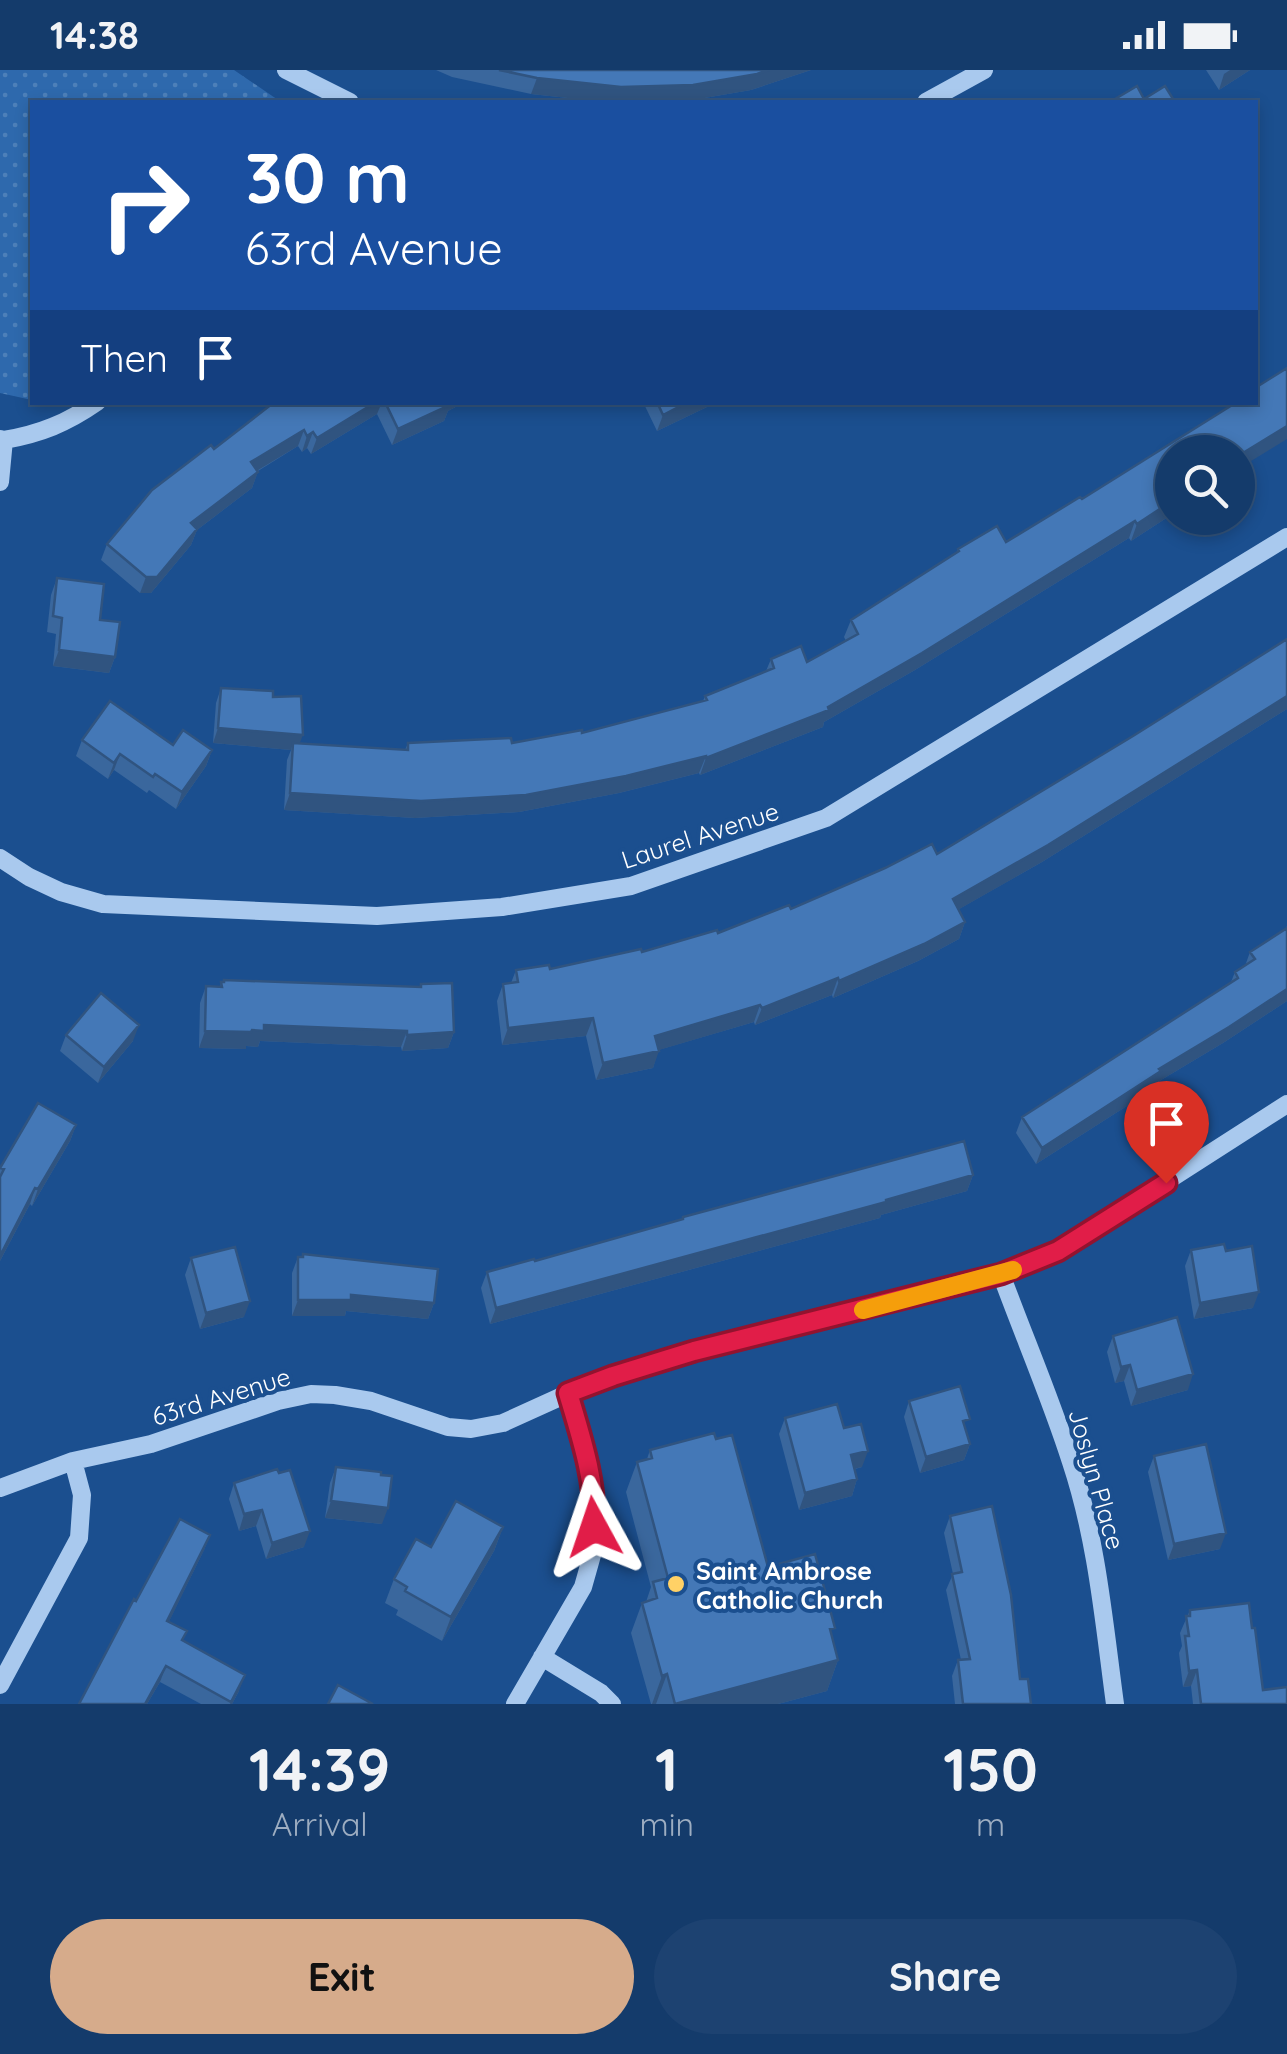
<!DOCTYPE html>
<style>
body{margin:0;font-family:Quicksand,sans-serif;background:#1d4271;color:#f1f3f6;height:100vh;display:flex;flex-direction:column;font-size:38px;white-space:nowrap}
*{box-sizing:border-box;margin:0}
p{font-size:32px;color:#9dadc1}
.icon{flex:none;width:55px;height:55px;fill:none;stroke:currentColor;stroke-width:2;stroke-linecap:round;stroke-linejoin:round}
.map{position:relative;height:1634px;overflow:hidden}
.details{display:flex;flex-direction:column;background:#143b6b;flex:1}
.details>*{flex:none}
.top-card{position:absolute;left:30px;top:30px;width:1228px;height:305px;border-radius:0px;box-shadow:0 5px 15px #0003,0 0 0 2px #33557e;background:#1a4fa0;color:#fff;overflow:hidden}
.tools{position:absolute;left:1155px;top:365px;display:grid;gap:20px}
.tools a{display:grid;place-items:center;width:100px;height:100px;border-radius:50%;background:#143b6b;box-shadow:0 5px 15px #0003,0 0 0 2px #33557e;font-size:50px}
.pin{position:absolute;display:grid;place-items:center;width:85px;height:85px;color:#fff;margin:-102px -42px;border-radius:50% 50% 50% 0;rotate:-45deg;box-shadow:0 0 10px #0007}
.pin .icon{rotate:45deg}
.me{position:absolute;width:110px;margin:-55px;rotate:355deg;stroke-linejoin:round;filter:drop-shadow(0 0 8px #0008)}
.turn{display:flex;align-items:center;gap:35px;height:210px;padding:0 50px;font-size:45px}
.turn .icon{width:130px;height:130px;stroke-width:2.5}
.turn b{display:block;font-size:70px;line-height:85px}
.then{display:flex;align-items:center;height:95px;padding:0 50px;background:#0003;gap:20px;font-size:38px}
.eta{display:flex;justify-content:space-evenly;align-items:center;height:170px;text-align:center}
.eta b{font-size:60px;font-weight:700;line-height:70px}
.primary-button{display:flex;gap:20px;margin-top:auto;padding:20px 50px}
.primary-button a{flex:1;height:115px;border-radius:60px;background:#d6ab8b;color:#111;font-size:40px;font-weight:700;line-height:115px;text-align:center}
.primary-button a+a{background:#1d4271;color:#f1f3f6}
.status{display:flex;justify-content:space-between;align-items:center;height:70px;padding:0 50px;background:#143b6b;direction:ltr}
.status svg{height:28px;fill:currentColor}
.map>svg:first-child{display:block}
.park{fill:url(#park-dots)}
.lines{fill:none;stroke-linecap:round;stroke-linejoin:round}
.minor{stroke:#a9c9ee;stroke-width:18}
.wall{fill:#3a679d}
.shaded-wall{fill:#305480}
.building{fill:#4478b7;stroke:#305480;stroke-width:2.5}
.route-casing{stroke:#92132f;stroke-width:25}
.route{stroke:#e11d48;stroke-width:18}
.slow{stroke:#f59e0b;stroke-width:18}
.poi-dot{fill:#ffd166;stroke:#1b4f8f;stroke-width:4}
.labels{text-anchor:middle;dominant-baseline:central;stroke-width:8;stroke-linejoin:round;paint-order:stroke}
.street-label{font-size:25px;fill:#fff;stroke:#1b4f8f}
.poi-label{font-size:25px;font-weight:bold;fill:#fff;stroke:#1b4f8f;text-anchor:start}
</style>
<div class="status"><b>14:38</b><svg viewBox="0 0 49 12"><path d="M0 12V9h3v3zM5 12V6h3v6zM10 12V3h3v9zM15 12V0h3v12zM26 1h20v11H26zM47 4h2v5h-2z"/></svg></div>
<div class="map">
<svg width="1287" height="1634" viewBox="0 0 1287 1634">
<defs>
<pattern id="park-dots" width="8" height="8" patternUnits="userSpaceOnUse" patternTransform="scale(2.5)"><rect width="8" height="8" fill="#2e69ad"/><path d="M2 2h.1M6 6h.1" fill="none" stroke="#4d80b9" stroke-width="1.8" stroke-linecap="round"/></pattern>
</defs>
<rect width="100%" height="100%" fill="#1b4f8f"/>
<path class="park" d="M0,0H234L281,32H32V330L0,323Z"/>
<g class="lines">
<path class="minor" d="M286,0L350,32
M926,32L984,0
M0,369L4,370C40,364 67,353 97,332
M0,412L4,370
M0,788L29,807L61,822L103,834L193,838L377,846L502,837L631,816L826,748L1287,467
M1001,1204C1024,1267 1051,1329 1071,1392C1097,1470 1104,1553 1115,1634
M0,1418L73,1391L151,1374L278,1331L311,1324L335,1325L371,1331L448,1357L471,1359L503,1353L569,1323L613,1306L694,1281L1001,1204L1058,1181L1287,1034
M542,1587L601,1623L612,1634
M0,1615L79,1468L82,1425L73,1391
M515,1634L583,1517L594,1478L595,1436L588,1393L569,1323"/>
</g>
<path class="wall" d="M436,0H811L751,20L687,31L649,32H605L531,24L452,7Z
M1206,0H1250L1219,20Z
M1287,298L1172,382V439L1168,447L1131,471L1129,468L915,600L824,652L823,657L700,705L699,703L619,723L519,742L415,748L284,740L287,690L291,680L213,673L216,633L221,618L273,627L300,674L405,680L408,673H512L582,663L703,631L705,626L766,601L771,589L807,592L846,571L844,567L851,550L957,482L958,479L1006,472L1082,429L1237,332Z
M270,332H465L448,341L444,351L392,375L377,344L311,384L307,378L302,382L298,376L258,401L252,418L197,460L191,475L151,523H140L101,490L107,474L268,338Z
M643,332H708L707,337L657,361Z
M57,508L100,550L115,587L109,603L53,596L56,564L47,562L51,525Z
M1287,569V639L1042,792L959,839L965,852L959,869L918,891L833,928L832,925L755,955L754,952L658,980L653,998L596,1010L586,966L502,975L497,931L503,914L511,913L516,900L550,899L642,882L718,863L791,839L937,784L1133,666Z
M82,670L173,675L212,680L206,696L176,739L149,720L147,723L114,700L108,709L76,686Z
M1287,856V931L1223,973L1156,1013L1155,1018L1036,1094L1016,1063L1022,1047L1231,912L1235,902L1245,896L1250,882L1286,858Z
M221,912L420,917L421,914L454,962L448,978L402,981L401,977L260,971L258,977L246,976V979L199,978L200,933L206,916L220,917Z
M66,965L133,971L98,1013L60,981Z
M38,1033L76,1055L70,1071L32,1136L30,1134L0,1191V1099Z
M973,1105L967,1121L881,1145L880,1148L490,1254L481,1218L487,1202L535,1191L682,1150L683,1147Z
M1191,1180L1253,1238L1194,1249L1185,1196Z
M303,1184L434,1233L428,1249L346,1241L345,1246H292V1203L298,1187H302Z
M191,1188L244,1247L200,1259L185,1205Z
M1113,1266L1188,1320L1131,1336L1124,1311L1115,1313L1107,1282Z
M909,1331L966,1360L970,1374L964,1390L920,1403L904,1347Z
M785,1348L844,1358L862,1397L855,1399L857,1409L852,1426L799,1440L779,1364Z
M716,1369L768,1497L832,1567L838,1590L827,1621L778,1634H651L631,1563L642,1533L646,1532L651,1517L626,1422L637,1392L647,1389L650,1380Z
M1154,1386L1220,1479L1168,1490L1148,1402Z
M336,1397L382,1454L325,1448L330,1413Z
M279,1403L304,1477L266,1489L256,1456L239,1461L229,1429L234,1413Z
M950,1446L1020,1609L1031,1634H955L952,1606L958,1590H961L946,1520L953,1504L944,1463Z
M503,1457L494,1481L442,1571L396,1545L398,1540L385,1533L394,1509L431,1477Z
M210,1465L204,1480L169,1551L183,1571L239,1621L232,1634H201L160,1612L147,1634H79L136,1531Z
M1190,1540L1252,1558L1263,1620L1287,1634H1193L1191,1616L1183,1617L1179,1583L1182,1576L1180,1563Z"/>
<path class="shaded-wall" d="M769,0H811L751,20L687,31L605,32L531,24L537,8Z
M1230,0H1250L1219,20L1224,4Z
M376,332H382L377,344L311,384L317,368Z
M445,332H465L448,341L444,351L392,375L398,359Z
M688,332H708L707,337L657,361L663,345Z
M1287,356V369L1238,399V386Z
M304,360L298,376L245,408L251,392Z
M313,362L307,378L302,382L307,366Z
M258,402L252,418L197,460L191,475L151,523H140L146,507L191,453Z
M1172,425V439L1168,447L1131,471L1137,454Z
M1135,451L1129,468L915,600L824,652L823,657L700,705L706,688L828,637Z
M59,580L115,587L109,603L53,596Z
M1287,626V639L1042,792L947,846L953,829Z
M218,658L303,665L297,680L293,673L291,680L213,673Z
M212,680L206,696L176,739L182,722Z
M120,684L114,700L108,709L114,693Z
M706,686L699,703L619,723L519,742L415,748L284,740L290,723Z
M965,852L959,869L918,891L833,928L839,911Z
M838,908L832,925L755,955L762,938Z
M1287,919V931L1223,973L1156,1013L1155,1018L1036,1094L1042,1078L1159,999Z
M760,935L754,952L649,983L655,966Z
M593,948L586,966L502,975L508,958Z
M139,955L133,971L98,1013L104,997Z
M264,955L407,961L401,977L260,971L258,977L246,976V979L199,978L205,961L252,960Z
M454,962L448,978L402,981L407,965Z
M659,981L653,998L596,1010L603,993Z
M76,1055L70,1071L32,1136L38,1119Z
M973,1105L967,1121L881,1145L880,1148L490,1254L496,1238Z
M35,1118L30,1134L0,1191V1186Z
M1259,1222L1253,1238L1194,1249L1200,1233Z
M351,1225L434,1233L428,1249L346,1241L345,1246H292L298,1230Z
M250,1231L244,1247L200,1259L206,1243Z
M1130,1295L1124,1311L1115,1313L1121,1297Z
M1193,1304L1188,1320L1131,1336L1137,1320Z
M970,1374L964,1390L920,1403L926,1387Z
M868,1381L862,1397L845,1401L851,1385Z
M857,1409L852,1426L799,1440L805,1423Z
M331,1431L388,1438L382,1454L325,1448Z
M262,1440L256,1456L239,1461L244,1444Z
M503,1457L494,1481L442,1571L451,1547Z
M310,1461L304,1477L266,1489L272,1473Z
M1226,1463L1220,1479L1168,1490L1174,1474Z
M210,1465L204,1480L162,1566L167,1551Z
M838,1590L827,1621L778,1634H677Z
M166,1596L160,1612L147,1634H145Z
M1197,1600L1191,1616L1183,1617L1189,1601Z
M667,1604L656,1634H652L662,1606Z
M245,1605L239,1621L232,1634H230Z"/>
<path class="building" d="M499,0H769L757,4L693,15L621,17L537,8Z
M1137,16L1144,29L1165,16L1175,32H1110Z
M1287,298V356L1238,386V382H1172V431L1137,454L1135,451L922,583L828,637L829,640L706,688V686L626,706L526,725L421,731L290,723L293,673L408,680V673L511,668L512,673L582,660V663L707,630L705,626L774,598L771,589L801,576L807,592L858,564L851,550L959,481L958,479L997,456L1006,472L1080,427L1082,429L1237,332H1255V318Z
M271,332H376L317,368L313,362L307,366L304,360L251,392L258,402L191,453L197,459L157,507H146L107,474L152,420L211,375L214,379L272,334Z
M385,332H449L450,335L398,359Z
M657,332H688L663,345Z
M57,508L104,514L100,550L120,552L115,587L59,580L62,548L53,546Z
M1287,569V626L1048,775L953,829L965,852L924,874L839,911L838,908L762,938L760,935L655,966L659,981L603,993L593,948L508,958L503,914L518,912L516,900L549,895L550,899L641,879L642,882L717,860L718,863L789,835L791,839L885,798L932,774L937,784L1133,666Z
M221,618L273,621V627L301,626L303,665L218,658Z
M110,631L173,675L183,660L212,680L182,722L155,704L153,707L120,684L114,693L82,670Z
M1287,858V919L1229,957L1159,999L1161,1001L1042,1078L1022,1047L1238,908L1235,902L1255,889L1250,882Z
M224,910L421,917V914L452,913L454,962L407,965V961L264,955V961L252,960L251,962L205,961L206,916L222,917L221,912H224Z
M101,923L139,955L104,997L66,965Z
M38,1033L76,1055L38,1119L35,1118L0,1186V1107L4,1099L0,1098Z
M964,1071L973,1105L886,1130V1132L496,1238L487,1202L534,1189L535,1191L683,1149V1147Z
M1224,1174L1226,1181L1252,1176L1259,1222L1200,1233L1191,1180Z
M235,1177L250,1231L206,1243L191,1188Z
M303,1184L438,1199L434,1233L351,1225V1230H298V1187H303Z
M1177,1247L1193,1304L1137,1320L1130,1295L1121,1297L1113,1266Z
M960,1316L970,1349L963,1351L970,1374L926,1387L909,1331Z
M837,1334L844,1358L861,1354L868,1381L851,1385L857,1409L805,1423L785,1348Z
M714,1363L716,1369L732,1365L768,1497L815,1484L835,1558L830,1559L838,1590L675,1634L667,1604L662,1606L642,1533L657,1528L653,1512L668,1508L637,1392L652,1388L650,1380Z
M1206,1374L1226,1463L1174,1474L1154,1386Z
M336,1397L381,1402V1405L392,1406L388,1438L331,1431Z
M277,1399L279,1403L290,1400L310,1461L272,1473L262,1440L244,1444L234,1413Z
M456,1431L503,1457L451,1547L405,1521L407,1517L394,1509L416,1469L431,1477Z
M992,1436L1011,1525L1020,1609H1028L1031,1634H963L958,1590L970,1589L952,1504L962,1502L950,1446Z
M180,1449L210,1465L167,1551L187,1561L182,1570L245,1605L231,1632L166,1596L145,1634H79L134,1529L136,1531Z
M1249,1533L1252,1558H1255L1263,1620L1287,1617V1634H1201L1197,1600L1189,1601L1185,1566H1189L1186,1546H1190V1540Z
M338,1615L373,1634H328Z"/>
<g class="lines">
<g class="route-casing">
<path id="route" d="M594,1457C596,1411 581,1367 568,1323L613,1306L694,1281L1001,1204L1058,1181L1166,1113"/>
</g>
<use href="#route" class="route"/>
<path class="slow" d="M863,1240L1013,1200"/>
</g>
<circle class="poi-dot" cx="676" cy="1514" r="10"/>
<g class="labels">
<g class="street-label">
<text transform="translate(700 765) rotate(-18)">Laurel Avenue</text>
<text transform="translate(221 1326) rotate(-17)">63rd Avenue</text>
<text transform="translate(1097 1409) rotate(74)">Joslyn Place</text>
</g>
<g class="poi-label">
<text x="696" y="1500">Saint Ambrose<tspan x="696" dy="29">Catholic Church</tspan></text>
</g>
</g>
</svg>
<div class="tools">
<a><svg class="icon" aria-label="search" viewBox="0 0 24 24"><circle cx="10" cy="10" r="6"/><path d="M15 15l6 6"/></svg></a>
</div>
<div class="pin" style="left:1166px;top:1113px;background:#d93025"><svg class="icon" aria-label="arrive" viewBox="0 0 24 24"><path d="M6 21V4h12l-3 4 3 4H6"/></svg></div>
<svg class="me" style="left:594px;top:1457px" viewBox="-20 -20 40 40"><path d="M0-17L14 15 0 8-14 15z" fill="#e11d48" stroke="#fff" stroke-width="4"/></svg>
<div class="top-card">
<div class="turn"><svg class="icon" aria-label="right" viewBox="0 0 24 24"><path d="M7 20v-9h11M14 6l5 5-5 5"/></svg><div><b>30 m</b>63rd Avenue</div></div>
<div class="then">Then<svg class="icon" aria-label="arrive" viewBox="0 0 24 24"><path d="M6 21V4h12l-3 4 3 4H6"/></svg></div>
</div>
</div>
<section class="details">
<div class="eta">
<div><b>14:39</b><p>Arrival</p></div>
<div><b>1</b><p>min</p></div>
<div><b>150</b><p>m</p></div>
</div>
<div class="primary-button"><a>Exit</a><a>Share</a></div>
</section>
